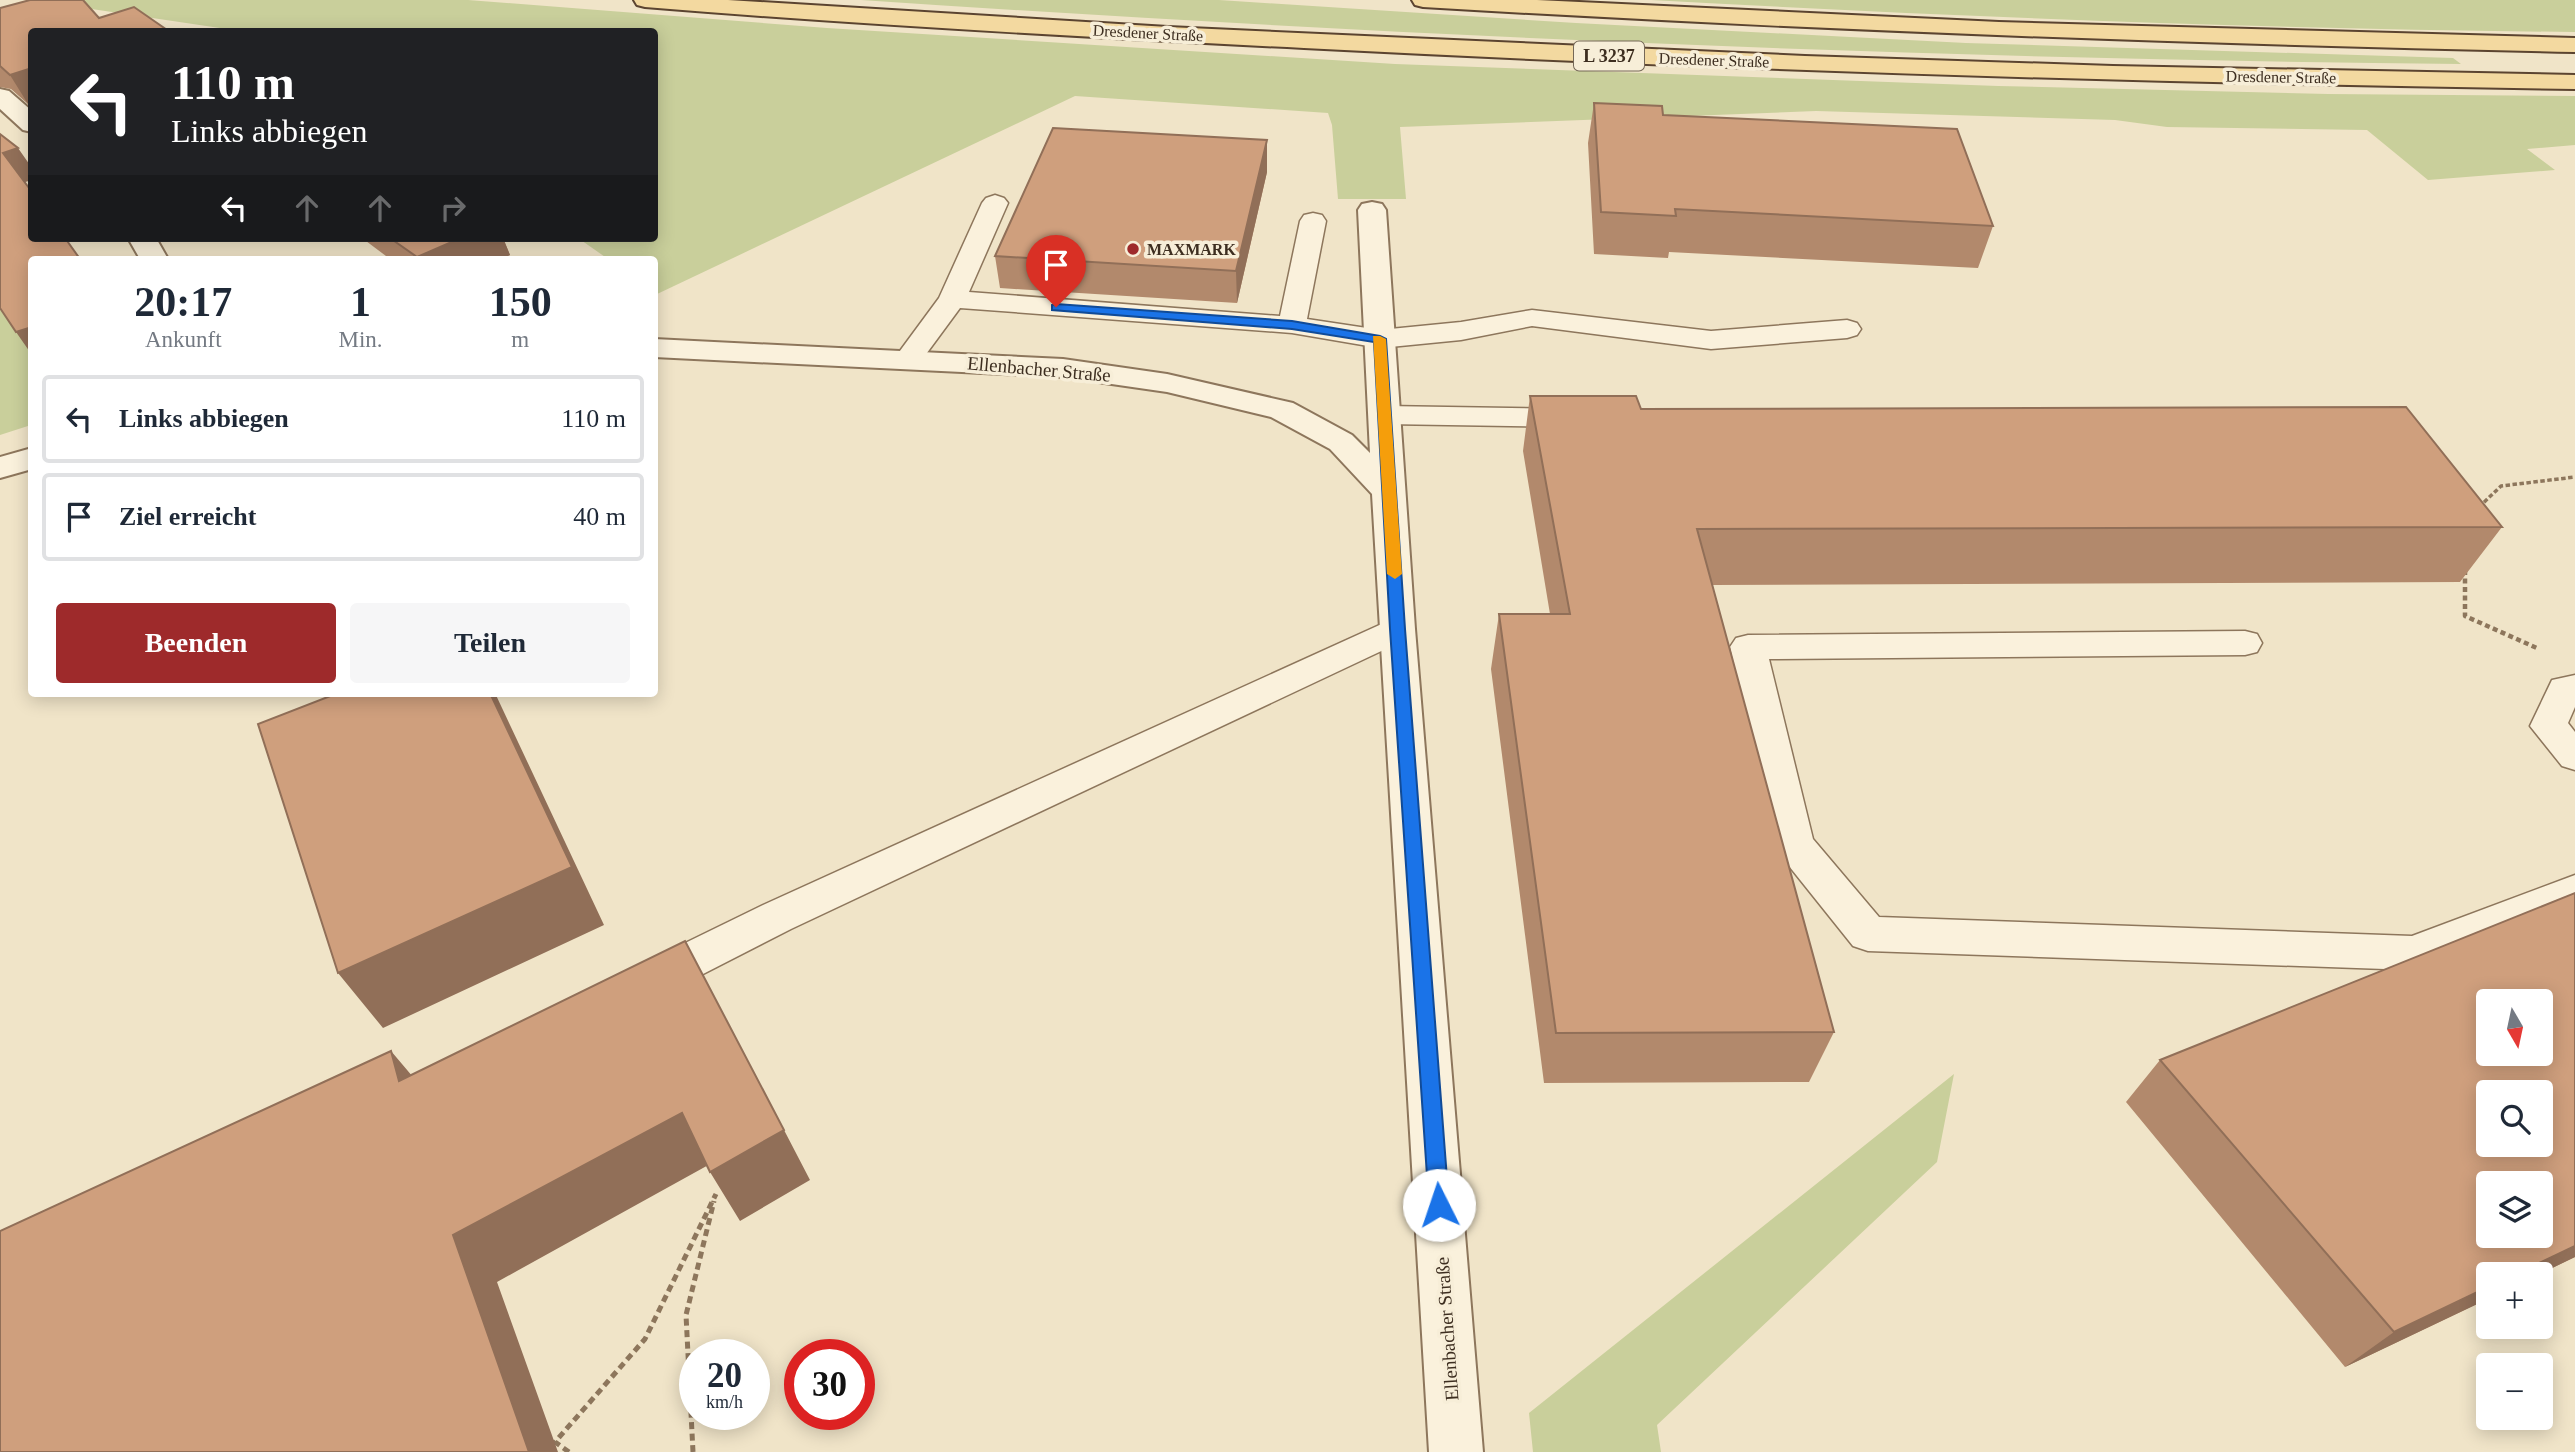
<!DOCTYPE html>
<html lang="de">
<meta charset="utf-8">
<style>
body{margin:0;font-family:Georgia,serif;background:#f6f6f7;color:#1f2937;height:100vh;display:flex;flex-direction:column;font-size:26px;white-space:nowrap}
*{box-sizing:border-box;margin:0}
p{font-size:23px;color:#747a83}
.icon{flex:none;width:38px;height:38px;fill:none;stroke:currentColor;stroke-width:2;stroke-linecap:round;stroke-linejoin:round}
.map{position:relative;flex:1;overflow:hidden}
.sheet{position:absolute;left:28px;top:256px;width:630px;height:441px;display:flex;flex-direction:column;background:#fff;border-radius:7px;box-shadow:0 4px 18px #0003}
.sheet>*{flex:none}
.banner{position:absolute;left:28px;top:28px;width:630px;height:214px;border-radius:7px;box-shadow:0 4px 18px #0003;background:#202124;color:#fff;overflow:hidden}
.needle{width:46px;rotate:171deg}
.buttons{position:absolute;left:2476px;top:989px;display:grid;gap:14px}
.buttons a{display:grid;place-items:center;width:77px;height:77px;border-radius:7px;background:#fff;box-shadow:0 4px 18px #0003;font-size:35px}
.speed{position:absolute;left:679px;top:1339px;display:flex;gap:14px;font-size:35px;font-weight:700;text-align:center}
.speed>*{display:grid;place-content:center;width:91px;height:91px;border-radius:50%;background:#fff;box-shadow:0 4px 18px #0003;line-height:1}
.speed small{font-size:18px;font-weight:400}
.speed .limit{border:10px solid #d22;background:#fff;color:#111}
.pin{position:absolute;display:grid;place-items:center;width:60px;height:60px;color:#fff;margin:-72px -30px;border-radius:50% 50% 50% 0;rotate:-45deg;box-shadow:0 0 7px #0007}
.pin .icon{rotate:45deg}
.me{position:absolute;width:77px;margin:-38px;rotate:356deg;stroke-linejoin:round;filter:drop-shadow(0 0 5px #0008)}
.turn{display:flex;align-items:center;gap:24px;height:147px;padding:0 28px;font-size:32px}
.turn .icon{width:91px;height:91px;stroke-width:2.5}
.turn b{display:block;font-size:49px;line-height:60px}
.lanes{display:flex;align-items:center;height:66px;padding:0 28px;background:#0003;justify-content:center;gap:35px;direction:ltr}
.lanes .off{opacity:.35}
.eta{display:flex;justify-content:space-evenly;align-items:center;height:119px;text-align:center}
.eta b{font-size:42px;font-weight:700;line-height:49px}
.action{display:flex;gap:14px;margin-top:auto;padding:14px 28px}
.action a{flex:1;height:80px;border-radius:7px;background:#9e2a2b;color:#fff;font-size:28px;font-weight:700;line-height:80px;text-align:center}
.action a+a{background:#f6f6f7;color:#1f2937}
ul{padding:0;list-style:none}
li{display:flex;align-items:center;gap:21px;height:88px;margin:0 14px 10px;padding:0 14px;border:4px solid #e0e1e3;border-radius:7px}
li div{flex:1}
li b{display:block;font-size:26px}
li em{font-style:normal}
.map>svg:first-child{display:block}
.green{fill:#c9cf9b}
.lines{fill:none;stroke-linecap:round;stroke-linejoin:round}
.service-casing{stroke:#8d765c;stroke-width:3}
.minor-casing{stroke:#8d765c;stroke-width:4}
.primary-casing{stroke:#5b4430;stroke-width:4}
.path-far2{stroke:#8d765c;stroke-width:3.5;stroke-dasharray:4.5 2.5;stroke-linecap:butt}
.path-far1{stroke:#8d765c;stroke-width:4.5;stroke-dasharray:5 3.5;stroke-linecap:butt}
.path{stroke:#8d765c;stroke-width:5;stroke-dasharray:7 4.5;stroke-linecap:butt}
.service{fill:#faf1dc;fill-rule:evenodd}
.minor{fill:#faf1dc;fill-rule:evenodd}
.primary{fill:#f3d9a0;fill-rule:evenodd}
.wall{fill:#b2896c}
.shaded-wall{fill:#916f58}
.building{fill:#cf9f7d;stroke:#916f58;stroke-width:2;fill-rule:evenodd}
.route{fill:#1a73e8;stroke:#114b97;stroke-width:2}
.slow{fill:#f59e0b}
.poi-dot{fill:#9e2a2b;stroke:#f7eed8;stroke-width:2.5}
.labels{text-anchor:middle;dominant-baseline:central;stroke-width:7;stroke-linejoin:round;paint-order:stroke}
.far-street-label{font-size:16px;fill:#3d2e20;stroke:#f7eed8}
.far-poi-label{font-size:16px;font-weight:bold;fill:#3d2e20;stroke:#f7eed8;text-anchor:start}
.shield{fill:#f7eed8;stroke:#756857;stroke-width:2}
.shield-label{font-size:18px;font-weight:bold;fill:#3d2e20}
.street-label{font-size:19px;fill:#3d2e20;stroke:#f7eed8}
</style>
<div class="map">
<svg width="2575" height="1452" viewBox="0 0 2575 1452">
<rect width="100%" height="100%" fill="#f0e4c8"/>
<path class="green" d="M31,0H468L827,28L1395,64L1998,86L2328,94L2575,96V145L2527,149L2555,170L2428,180L2367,130L2167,127L2115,120L1816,111L1400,127L1406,199H1338L1332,125L1328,113L1075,96L655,295L654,259H608L578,238H654V32L240,31Z
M861,0H1219L1576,23L1966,43L2453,58L2461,64C1927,59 1393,36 861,0Z
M1651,0H2575V32C2267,29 1959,17 1651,0Z
M0,187L32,259L31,425L0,435Z
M1954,1074L1937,1162L1657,1425L1661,1452H1533L1529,1413Z"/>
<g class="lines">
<g class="service-casing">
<path id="service" d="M995,195L1004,198L1008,203L969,292L1280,316L1300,221L1304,215L1313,213L1322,215L1326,221L1307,319L1380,330L1461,322L1532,310L1711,331L1847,320L1857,323L1861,329L1857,335L1847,338L1711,349L1532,326L1461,340L1380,348L1292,333L960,308L918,365L908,368L898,365L894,359L939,298L982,203L986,198Z
M1385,406L1578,409L1589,411L1593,418L1589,425L1578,427L1385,424L1374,422L1370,415L1374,408Z
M1397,617L1409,620L1414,629L1409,638L791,929L666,993L651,998L636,993L630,980L636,967L763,905Z
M2245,631L2257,634L2262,643L2257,652L2245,655L1769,659L1813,839L1879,917L2412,936L2575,875V908L2413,970L1868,951L1853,946L1781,856L1775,845L1730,647L1736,638L1748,635Z
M2575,675V707L2568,723L2575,732V770L2562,766L2530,726L2552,680Z"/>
</g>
<g class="minor-casing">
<path id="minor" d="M0,89L9,91L32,111V132L23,130L0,109Z
M1372,202L1382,204L1386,210L1415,629L1483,1452H1429L1372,494L1330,449L1271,417L1167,392L1063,377L654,357V339L1063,359L1167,374L1293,403L1352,435L1370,453L1358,210L1362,204Z
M128,238H156L168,259H140Z
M32,448V469L0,478V457Z"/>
</g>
<g class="primary-casing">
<path id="primary" d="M634,0H728L1168,27L1805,56L2113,66L2575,75V89C2151,83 1727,70 1304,48C1084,37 864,25 645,7L637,5Z
M1412,0H1537L1999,22L2575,38V52C2191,44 1807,30 1423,7L1415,5Z"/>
</g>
<path class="path-far2" d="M2479,507L2501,486L2575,477"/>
<path class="path-far1" d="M2465,570V616L2539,649"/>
<path class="path" d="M569,1452L555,1442L645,1339L716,1194
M693,1452L686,1315L714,1201"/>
<use href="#service" class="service"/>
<use href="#minor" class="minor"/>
<use href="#primary" class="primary"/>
</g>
<path class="wall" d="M0,8L99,18L32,32V103L28,104L11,89L0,87Z
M1594,103L1663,115L1993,226L1978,268L1669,252L1668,258L1594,254L1588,143Z
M1267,140V172L1237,303L1000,288L995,256Z
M362,238H503L510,255L501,259H390Z
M1530,396L1641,409L2502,527L2460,582L1712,585L1834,1032L1809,1082L1544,1083L1491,669L1499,614H1550L1523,451Z
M2575,893V1257L2345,1367L2126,1102L2160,1060Z"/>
<path class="shaded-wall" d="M32,68V103L28,104L10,75Z
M1267,140V172L1237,303L1236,271Z
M18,148L32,168V180L22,183L3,153Z
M461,238H503L510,255L501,259H418L417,257Z
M32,327V355L16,332Z
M490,693H495L604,925L383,1028L338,973Z
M391,1051L435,1103L399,1081Z
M682,1113L712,1163L497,1282L558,1452H529L453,1235Z
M784,1130L810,1180L740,1221L710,1172Z
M2575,1246V1257L2540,1274H2516Z
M2488,1287V1299L2345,1367L2394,1332Z"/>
<path class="building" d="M30,0H83L99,18L134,7L170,32H32V68L10,75L0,66V8Z
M1594,103L1662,106L1663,115L1957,129L1993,226L1675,209L1676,216L1601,212Z
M1053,128L1267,140L1236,271L995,256Z
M0,134L18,148L3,153L32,192V238H65L80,259H32V327L16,332L0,308Z
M390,238H461L417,257Z
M1530,396H1636L1641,409L2406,407L2502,527L1697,529L1834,1032L1556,1033L1499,614H1570Z
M338,693H490L572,867L338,973L258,724Z
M2575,893V1246L2516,1274H2488V1287L2394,1332L2160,1060ZM2488,1001H2541V1054H2488ZM2488,1092H2541V1144H2488ZM2488,1183H2541V1236H2488Z
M685,941L784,1130L710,1172L682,1113L453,1235L529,1452H0V1231L391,1051L399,1081Z"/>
<path class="route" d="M1056,304L1292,321L1380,336L1386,339L1405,629L1449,1205L1446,1212L1439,1215L1431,1212L1429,1205L1390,629L1374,342L1292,329L1052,310V305Z"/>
<path class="slow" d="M1373,336H1380L1386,339L1402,574L1395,579L1387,574Z"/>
<circle class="poi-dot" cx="1133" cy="249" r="7"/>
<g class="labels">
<g class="far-street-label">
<text transform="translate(1148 33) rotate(3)">Dresdener Straße</text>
<text transform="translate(1714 60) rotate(2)">Dresdener Straße</text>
<text transform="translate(2281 77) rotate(1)">Dresdener Straße</text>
</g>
<g class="far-poi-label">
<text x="1147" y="249">MAXMARK</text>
</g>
<rect class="shield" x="1574" y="41.5" width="70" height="29" rx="5"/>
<g class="shield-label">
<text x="1609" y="56">L 3237</text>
</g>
<g class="street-label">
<text transform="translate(1039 369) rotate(5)">Ellenbacher Straße</text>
<text transform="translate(1447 1329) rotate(-94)">Ellenbacher Straße</text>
</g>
</g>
</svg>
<div class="buttons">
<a><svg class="needle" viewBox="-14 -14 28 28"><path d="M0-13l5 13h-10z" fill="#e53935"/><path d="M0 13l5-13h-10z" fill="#747a83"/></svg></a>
<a><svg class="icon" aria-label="search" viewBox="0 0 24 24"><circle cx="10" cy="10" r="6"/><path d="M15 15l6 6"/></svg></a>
<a><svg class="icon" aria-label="layers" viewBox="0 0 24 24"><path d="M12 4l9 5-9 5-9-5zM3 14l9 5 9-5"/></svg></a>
<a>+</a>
<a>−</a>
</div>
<div class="speed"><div>20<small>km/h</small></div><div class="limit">30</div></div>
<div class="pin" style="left:1056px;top:307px;background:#d93025"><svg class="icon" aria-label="arrive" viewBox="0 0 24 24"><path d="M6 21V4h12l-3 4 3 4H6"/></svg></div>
<svg class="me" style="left:1439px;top:1205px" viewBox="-20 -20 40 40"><circle r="19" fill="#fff"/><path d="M0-13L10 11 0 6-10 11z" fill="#1a73e8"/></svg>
<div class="banner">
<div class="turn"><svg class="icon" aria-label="left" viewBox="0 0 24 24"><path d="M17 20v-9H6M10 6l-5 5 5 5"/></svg><div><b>110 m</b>Links abbiegen</div></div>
<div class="lanes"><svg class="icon" aria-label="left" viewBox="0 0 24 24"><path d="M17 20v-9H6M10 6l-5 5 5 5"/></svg><svg class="icon off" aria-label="ahead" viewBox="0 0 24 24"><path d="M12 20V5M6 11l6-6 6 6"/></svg><svg class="icon off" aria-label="ahead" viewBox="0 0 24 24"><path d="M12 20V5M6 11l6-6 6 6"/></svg><svg class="icon off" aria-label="right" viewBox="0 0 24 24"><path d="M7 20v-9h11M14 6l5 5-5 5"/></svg></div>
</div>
<section class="sheet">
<div class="eta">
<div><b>20:17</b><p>Ankunft</p></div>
<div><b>1</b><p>Min.</p></div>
<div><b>150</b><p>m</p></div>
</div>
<ul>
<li><svg class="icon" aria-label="left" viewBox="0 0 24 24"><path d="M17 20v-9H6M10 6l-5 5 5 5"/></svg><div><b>Links abbiegen</b></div><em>110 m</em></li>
<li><svg class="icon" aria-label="arrive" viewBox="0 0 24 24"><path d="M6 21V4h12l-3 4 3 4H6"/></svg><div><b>Ziel erreicht</b></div><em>40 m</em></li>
</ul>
<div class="action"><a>Beenden</a><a>Teilen</a></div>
</section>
</div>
